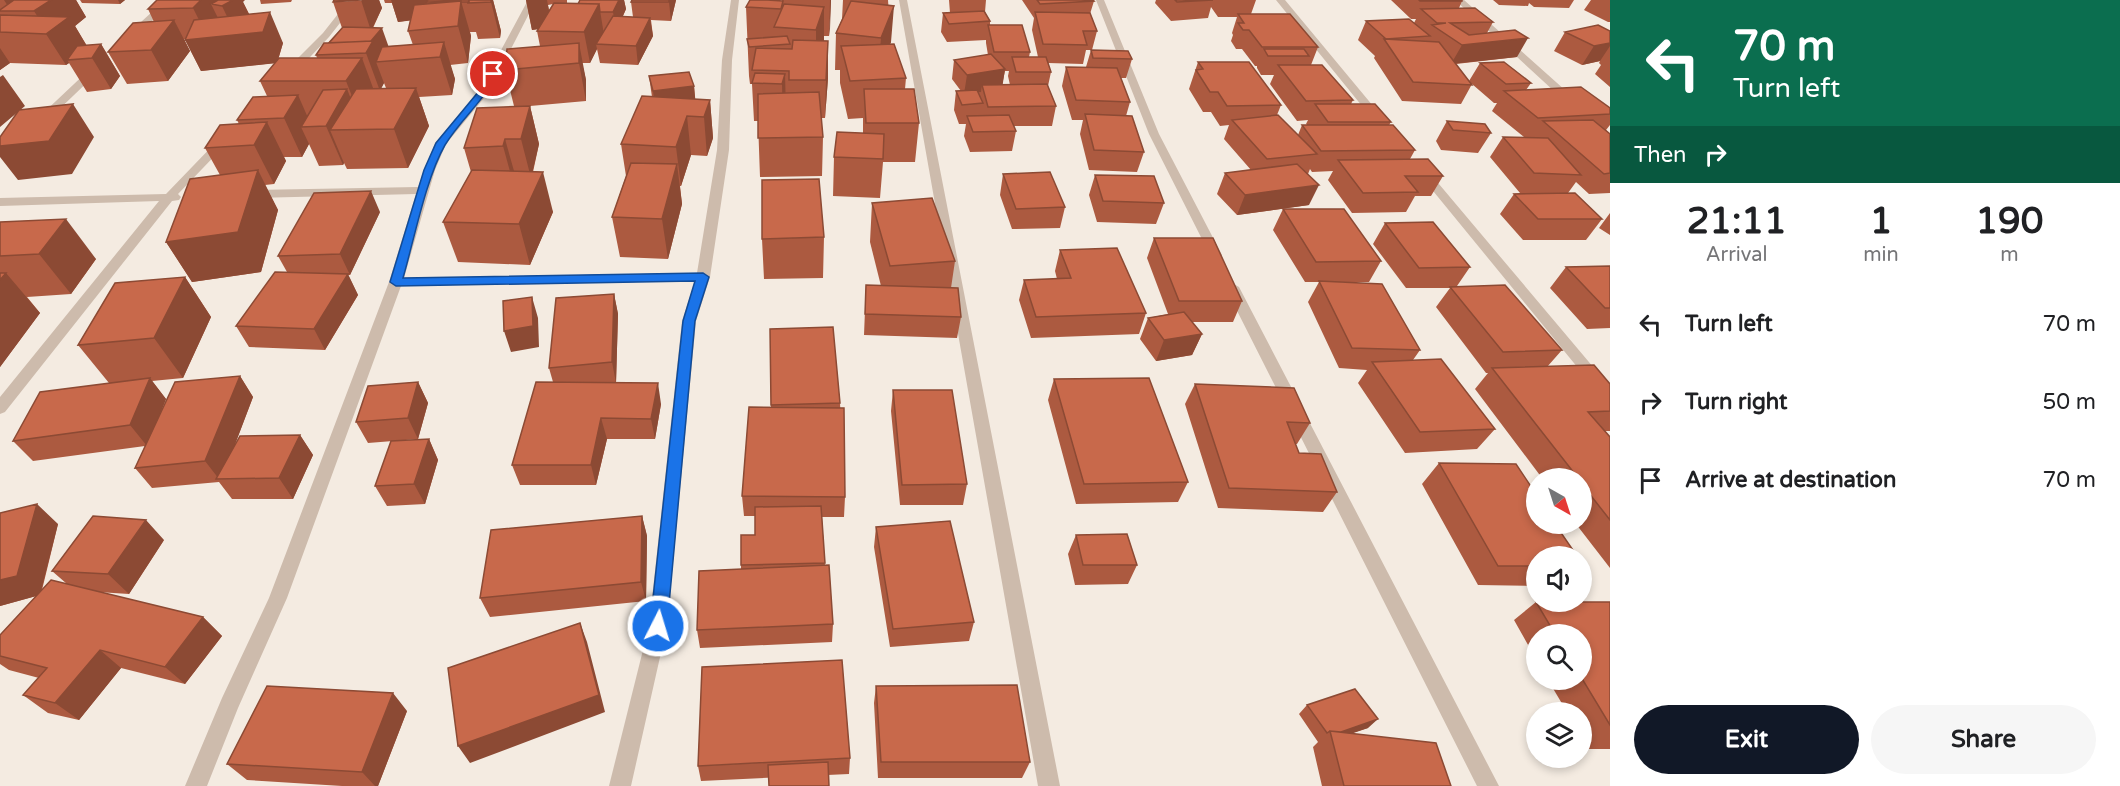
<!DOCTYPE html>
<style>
body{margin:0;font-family:"Varela Round",sans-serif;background:#f6f6f6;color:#202124;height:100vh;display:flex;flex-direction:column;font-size:22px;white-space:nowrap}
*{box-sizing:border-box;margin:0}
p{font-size:20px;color:#757577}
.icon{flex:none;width:33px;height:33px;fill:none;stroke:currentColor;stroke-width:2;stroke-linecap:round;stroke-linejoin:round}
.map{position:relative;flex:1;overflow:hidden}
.details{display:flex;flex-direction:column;background:#fff;width:510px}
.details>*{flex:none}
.hud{background:#0b6e4f;color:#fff;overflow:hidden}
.needle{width:39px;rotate:141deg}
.tools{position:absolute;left:1526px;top:468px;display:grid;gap:12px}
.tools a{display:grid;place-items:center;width:66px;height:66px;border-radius:50%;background:#fff;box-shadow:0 3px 9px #0003;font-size:30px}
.pin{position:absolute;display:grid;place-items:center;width:51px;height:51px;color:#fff;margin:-26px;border:3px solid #fff;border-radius:50%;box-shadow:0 2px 6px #0007}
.me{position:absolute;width:66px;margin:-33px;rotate:5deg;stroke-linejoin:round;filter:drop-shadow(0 0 4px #0008)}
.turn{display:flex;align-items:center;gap:21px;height:126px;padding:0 24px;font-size:27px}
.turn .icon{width:78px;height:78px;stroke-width:2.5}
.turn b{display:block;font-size:42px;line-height:51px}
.then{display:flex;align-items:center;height:57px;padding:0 24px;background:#0003;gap:12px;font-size:22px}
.eta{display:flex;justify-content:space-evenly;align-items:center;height:102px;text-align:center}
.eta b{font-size:36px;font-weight:800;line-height:42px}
.action{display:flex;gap:12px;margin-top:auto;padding:12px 24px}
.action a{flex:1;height:69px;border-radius:36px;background:#111827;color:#fff;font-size:24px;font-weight:800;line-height:69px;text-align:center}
.action a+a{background:#f6f6f6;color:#202124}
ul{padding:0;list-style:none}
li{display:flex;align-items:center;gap:18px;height:78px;padding:0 24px}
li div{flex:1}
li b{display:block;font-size:22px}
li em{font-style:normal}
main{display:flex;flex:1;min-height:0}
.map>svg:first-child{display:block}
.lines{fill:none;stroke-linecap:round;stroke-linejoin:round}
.street{fill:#cdbbac;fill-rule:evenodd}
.wall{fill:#ac5a40;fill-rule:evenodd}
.shaded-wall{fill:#8c4a34;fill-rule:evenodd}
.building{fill:#c8694b;stroke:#8c4a34;stroke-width:1.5}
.route{fill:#1a73e8;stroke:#114b97;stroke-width:1.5}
</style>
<main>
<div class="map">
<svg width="1610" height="786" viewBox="0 0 1610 786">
<rect width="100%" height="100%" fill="#f4ebe1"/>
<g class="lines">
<path class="street" d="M165,0H174L135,37H129V33Z
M349,0H358L329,37L294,74H286V70L323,33Z
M528,0H536L489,92L446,144L435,170L404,278L697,273L717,150L722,60L731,0H739L732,60L729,150L710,277L696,321L667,626L631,786H609L649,626L682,321L695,281L401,286L287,598L238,708L207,786H185L222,698L269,598L389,282L416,194L250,198L244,194L250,190L418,187L435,143L479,91Z
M899,0H907L1060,786H1038Z
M1096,0H1104L1159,134L1222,255L1221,258H1211L1210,255L1149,134Z
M1276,0H1285L1383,118V122H1375Z
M1455,0H1464L1575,99V103H1567Z
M91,68L100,70L47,121H39V117Z
M223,138L229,141L227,143L178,194L181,197L179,200L172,201L5,412L0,414V397L159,201L0,206V198L166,194L219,139Z
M1424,170L1428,171L1610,387V403L1605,401L1420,175V171Z
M1232,283L1239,287L1499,786H1477L1225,287Z"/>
</g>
<path class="wall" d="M0,0H76L86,17L75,26L87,46L101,44L120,76L111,89L87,92L69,63L66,65L10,63L0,70Z
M80,0H125L120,4L82,3Z
M260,0H292L291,2L261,4Z
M379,0L382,8L373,28L388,46L413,45L408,31L411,20L398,22L392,3H385L384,0H493L501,31L500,38L478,39L476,32H470L471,36L468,63L450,65L455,79L452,95L419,97L429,126L408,168L347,169L344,163L343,165L319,166L309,144L302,157H284L286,161L274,184L265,185L278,210L261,272L192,282L166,242L220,175L205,148L239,124L237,120L267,96L260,81L275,63L201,71L185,39H184L190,51L168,81L127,84L108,52L154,22L148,9L243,2L249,14L283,43L278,60L317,58L316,55L342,28L333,2ZM384,83L386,88H381Z
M526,0H567V3L578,4L580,0H624L626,9L623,16L633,17L631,2L632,0H676L671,21L651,20L653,36L638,65L600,63L597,49L590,63H582L586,80V101L530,106L539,144L533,172L553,212L530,265L458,262L443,222L471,172L464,148L514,106L505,70L540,46L537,31L538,29L532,30ZM553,4L549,10L548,5Z
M782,0H831L829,36H824V41H828V78L825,118H821L823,137L822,176L760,177L758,121H754L752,84H750L749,76L746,7L782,1Z
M843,0H888L891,42L890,44L906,78L905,89L919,123L915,162H883L880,198L833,196L834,157L863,133V118L848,119L840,83V70H835L836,33L842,19Z
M949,0H986L985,12L990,21V25L1030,52L1029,57H1038L1032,30L1034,18L1022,0H1093L1094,1L1090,14L1097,31L1092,50L1132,59L1126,78H1121L1130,102L1126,116L1144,152L1137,172L1089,170L1080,134L1083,120H1072L1062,86L1066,67H1086L1091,50H1086L1083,64L1048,63L1051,72L1048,86L1056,106L1052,126H1014L1016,131L1012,151L970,152L964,136L966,124H959L954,110L956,91H961L952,79L954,60L988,55L986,43V40L947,42L941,32L943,13H950ZM1005,71H1009L1008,76L1010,85H1002Z
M1156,0H1256L1251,14L1318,47L1311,65L1353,100L1351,104L1391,122L1389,125L1415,150L1410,159L1443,176L1431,196H1415L1406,212L1352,213L1328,180L1333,171L1312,172L1310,169L1308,174L1309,205L1237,215L1217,194L1225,173L1251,170L1224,139L1229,125L1220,126L1211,112H1203L1189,89L1198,62L1281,105L1277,115L1298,135L1302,125H1307L1306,124L1308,120L1297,121L1270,84L1274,75H1261L1257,68V66H1255L1242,49H1236L1231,41L1233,35L1232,33L1237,17H1218L1211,7L1208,18L1171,21L1155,3Z
M1391,0H1462V1L1459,8L1493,22L1487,33L1517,57L1456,64L1469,81L1480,63L1531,83L1526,90L1610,108V125L1606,130L1610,134V193L1589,194L1576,182L1568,193L1602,219L1586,240H1523L1500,214L1514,194L1520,193L1490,157L1503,137H1524L1492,111L1497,103H1494L1472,84L1461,104L1402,101L1374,58L1375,56L1358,40L1366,21L1414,23L1416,19H1411Z
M1493,0H1574L1569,8L1534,7L1529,3L1528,6L1499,5Z
M1591,0H1610V22H1608L1584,10Z
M1610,31V87L1595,74L1601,65L1599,63L1600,61L1582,65L1554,51L1565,32Z
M649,76L694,86L695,99L710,100L713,138L707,156L691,155L681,186H680L682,204L668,259L620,257L612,217L626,176L621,144L652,97Z
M1447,121L1491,133L1478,153L1441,150L1436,141Z
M1003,174L1065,207L1060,228L1012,229L1000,195Z
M1095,175L1164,203L1156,224L1097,222L1089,195Z
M872,203L955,261L951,288L961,317L957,338L864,335L866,285L881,286L870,242Z
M1283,209L1381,261L1369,282H1339L1420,350L1413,360L1495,429L1477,449L1405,453L1358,383L1367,370L1339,368L1308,302L1319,282H1305L1273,230Z
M380,212L350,275H348L358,295L325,350L249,347L236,326L287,272L278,256Z
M1610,213V235L1599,228Z
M0,222L96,259L71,294L27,297L40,313L0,367Z
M1385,223L1470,267L1457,286L1562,350L1547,367L1610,384V431H1605L1610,437V568L1576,524H1581V478H1542L1475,389L1488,373H1486L1436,307L1450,288H1406L1373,244Z
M824,237L823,278L764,279L762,239Z
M1154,238L1242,301L1233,322H1192L1202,334L1192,355L1156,361L1140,339L1148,318L1168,314L1147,258Z
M1060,250L1146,313L1139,334L1031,338L1019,300L1024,280L1057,279L1055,271Z
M1610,266V328L1587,329L1550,288L1566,267Z
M185,277L211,317L183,378L152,381L166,399L159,417L240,376L253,397L235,444L300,435L313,455L293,499H232L219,482L152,488L135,468L145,446L33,461L13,441L109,383L78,345Z
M614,294L618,314L616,383L661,404L655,439H607L596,485H520L512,465L553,382L549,368Z
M770,329L840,403L845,497L844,517H822L825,566L833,624L832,642L700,648L697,630L741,569V565L755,535V516H744L742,496L771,407Z
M1054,379L1188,482L1178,502L1076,504L1048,400Z
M418,382L428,403L418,439L368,443L356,422Z
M1195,384L1310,423L1297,444H1295L1299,453L1337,492L1323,512L1218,508L1185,404Z
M893,390L967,484L963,505H900L891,411Z
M429,439L438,460L425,504L387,506L375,486Z
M1439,463L1536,556V586L1478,585L1422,484Z
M0,513L58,524L42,590L67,584L52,571L164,540L129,594L98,592L203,617L222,636L185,684L121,668L79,720L48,713L23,695L39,678L9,670L0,664V635L36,596L0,606Z
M642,516L647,536L646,601L490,617L480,598Z
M876,527L974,622L969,641L890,647L874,547Z
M1076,535L1137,565L1128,584L1075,585L1068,554Z
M1536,602H1610V749H1588L1581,737V712H1567L1548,680H1581V634H1536V659L1514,620Z
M876,686L1030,762L1022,778H878L874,703Z
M1307,705L1368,728L1352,733L1451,786H1322L1313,747L1318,742L1299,714Z
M407,711L378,786H342L247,780L227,764Z
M850,758L849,774L701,781L698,766Z"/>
<path class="shaded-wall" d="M4,0H76L86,17L75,26L88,48L67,60L69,63L66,65L46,34L48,33L34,11H11Z
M118,0H125L120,4Z
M201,0H245L243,2L255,26L270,12L283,43L277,63L201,71L185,40L208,38L193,8ZM211,4L222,6L236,35L221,24Z
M361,0H379L382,8L371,31Z
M391,0H431L427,2L431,18L398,22Z
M471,0H493L501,31L500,38L491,2Z
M526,0H547L552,27L532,30Z
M619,0H624L626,9L616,31L613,12Z
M669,0H676L671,21L669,2Z
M830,0H831L830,29L829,36Z
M461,1L471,36L468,63L458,26Z
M599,4L604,35L596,44L597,49L590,63L584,32Z
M894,6L891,42L878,75L881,38Z
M824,7V43L816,66V30Z
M650,18L653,36L638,65L636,46Z
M174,20L190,51L168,81L151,50Z
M382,28L393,59L376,62L384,83L380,91L366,53L368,44Z
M1528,38L1517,57L1451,64L1462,45Z
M828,41V78L825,118L826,80Z
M444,42L455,79L452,95L440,57Z
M579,43L586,80V101L579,63Z
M1610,43V46L1600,61L1582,65L1594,46Z
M101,44L120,76L111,89L92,58Z
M0,48L10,63L0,70Z
M362,58L376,96L361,119L346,81Z
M1005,69L1002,89L982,85L981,92L964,94L967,75Z
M785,74L786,112L783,122L782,84Z
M3,75L25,106L0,127V77Z
M694,86L697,117L687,116L691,155L681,186L676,147L658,129L653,91Z
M416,88L429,126L408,168L394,129Z
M347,89L362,127L330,130L344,163L343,165L326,126Z
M298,95L312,127H301L309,144L302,157L284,118Z
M710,100L713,138L707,156L704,117Z
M73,104L94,137L72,174L18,180L0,157V146Z
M530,106L539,144L531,178L521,139Z
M267,122L286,161L274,184L254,145Z
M505,139L516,178L514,186L503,146Z
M677,164L682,204L668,259L662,219Z
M258,170L278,210L261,272L192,282L166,242Z
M543,172L553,212L530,265L519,224Z
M1319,185L1309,205L1237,215L1245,195Z
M371,191L380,212L350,275L340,254Z
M66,219L96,259L71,294L39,254Z
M6,273L40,313L0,367V280Z
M348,274L358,295L325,350L314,329Z
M185,277L211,317L183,378L154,338Z
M614,294L618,314L616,383L612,362Z
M532,297L538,318L539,347L511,352L504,331Z
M1202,334L1192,355L1156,361L1164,340Z
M240,376L253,397L222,479H219L205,461Z
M150,378L166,399L147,446L130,425Z
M418,382L428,403L418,439L408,418Z
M658,383L661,404L655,439L651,419Z
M601,418L607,439L596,485L591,465Z
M300,435L313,455L293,499L279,478Z
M429,439L438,460L425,504L414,484Z
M37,504L58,524L40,595L0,606V580Z
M642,516L647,536L646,601L641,582Z
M146,520L164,540L129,594L108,574Z
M203,617L222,636L185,684L165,667Z
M580,623L587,642L605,712L470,763L458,746Z
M100,650L121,668L79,720L55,703Z
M393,693L407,711L378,786H375L362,772Z
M1378,719L1368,728L1333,740L1331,735Z"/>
<path class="building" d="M14,0H51L34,11H0V10Z
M157,0H201L193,8L148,9Z
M218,0H233L222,6L211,4Z
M334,0H361L333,2Z
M428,0H469V2H461V1L427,2Z
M469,0H491V2L468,3Z
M580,0H619L613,12H600L599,4H578Z
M632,0H669V2H631Z
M750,0H767L783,1L781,9L746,7Z
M1037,0H1093L1094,1L1040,4Z
M1175,0H1213L1177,2Z
M1419,0H1462V1H1420Z
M461,1L458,26L408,31L414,5Z
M851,1L894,6L881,38L836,33Z
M554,3L599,4L584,32L537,31Z
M784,4L824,7L816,30L774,27Z
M1475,8L1493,22L1450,23L1469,35L1515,30L1528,38L1462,45L1432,25L1446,23H1437L1421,9Z
M984,11L990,21L949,24L943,13Z
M270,12L263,32L185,40L194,20Z
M1035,12L1090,13L1097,31H1083L1087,45L1043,44Z
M1238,14H1290L1318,47H1262L1249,30H1243L1238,23H1244Z
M0,15L69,17L46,34L0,32Z
M613,16L650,18L636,46L596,44Z
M1409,19L1430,36L1386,39L1366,21Z
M174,20L151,50L108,52L133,23Z
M988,25H1022L1030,52H994Z
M1598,25L1610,31V43L1594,46L1565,32Z
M343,27L382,28L371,41L329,43Z
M787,36L790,44L749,47L747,39Z
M1384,39L1439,42L1472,85L1413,82Z
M793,40L828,41L826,80H789V71L752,70L756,48L792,49Z
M373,41L366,53L316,55L324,43Z
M444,42L440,57L376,62L382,47Z
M579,43V63L505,70L507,49Z
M101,44L92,58L67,60L77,46Z
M894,44L906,78L850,81L841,46Z
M1264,49H1304L1309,56H1268Z
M1091,50L1128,51L1132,59L1093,58Z
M991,54L1005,69L967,75L954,60Z
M1012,57H1046L1051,72H1016Z
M279,58H362L346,81H260Z
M1198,62H1249L1281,105L1227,106L1218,92H1210L1196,70L1203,69Z
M1504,62L1531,83L1506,84L1480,63Z
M1278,65H1322L1353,100L1306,101Z
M1066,67L1117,68L1130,102L1076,100Z
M689,72L694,86L653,91L649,76Z
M755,73L785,74L782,84L752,83Z
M1047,84L1056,106L988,107L982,85Z
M1581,87L1610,108V114L1538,118L1504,91Z
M416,88L394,129L330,130L356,89Z
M347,89L326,126L301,127L323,90Z
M864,89H914L919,123H866Z
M977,90L983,103L962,105L956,91Z
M819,92L823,137L758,138V94Z
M298,95L284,118L237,120L253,97Z
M642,96L710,100L704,117L687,116L676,147L621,144Z
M73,104L49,141L0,146V137L19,110Z
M1315,104H1375L1391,122H1328Z
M530,106L521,139H505L503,146L464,148L477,108Z
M1085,114L1132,116L1144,152L1094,150Z
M1009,115L1016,131L973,132L967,116Z
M1278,115L1317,154L1267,159L1232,120Z
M1593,120L1610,134V173L1604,174L1543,121Z
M1447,121L1485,124L1491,133L1453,130Z
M267,122L254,145L205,148L220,125Z
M1302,125H1393L1415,150L1321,151Z
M837,132L884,134L883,159L834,157Z
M1503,137L1548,138L1581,175L1534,173Z
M1428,159L1443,176H1405L1418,192L1363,193L1338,160Z
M631,163L677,164L662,219L612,217Z
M1297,164L1319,185L1245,195L1225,173Z
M258,170L238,232L166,242L190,179Z
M472,170L543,172L519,224L443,222Z
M1050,172L1065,207L1016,209L1003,174Z
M1095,175L1154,176L1164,203L1103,201Z
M819,179L824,237L762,239V180Z
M371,191L340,254L278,256L314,193Z
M1575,193L1602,219H1538L1514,194Z
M932,198L955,261L890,266L872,203Z
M1283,209H1344L1381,261L1316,262Z
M66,219L39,254L0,256V222Z
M1433,222L1470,267L1419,268L1385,223Z
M1154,238H1213L1242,301H1179Z
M1117,248L1146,313L1036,317L1024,280L1071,278L1060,250Z
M1610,266V308H1605L1566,267Z
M275,272L348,274L314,329L236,326Z
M0,273H6L0,280Z
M185,277L154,338L78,345L115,283Z
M1319,281L1382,284L1420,350L1352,348Z
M866,285L958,288L961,317L865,314Z
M1505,285L1562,350L1503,352L1450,287Z
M614,294L612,362L549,368L556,298Z
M532,297L533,326L504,331L503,301Z
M1184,312L1202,334L1164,340L1148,318Z
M833,327L840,403L771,405L770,329Z
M1441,359L1495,429L1420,432L1372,362Z
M1594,365L1610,384V411L1588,412L1610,437V520L1581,483V478H1578L1492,368Z
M240,376L205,461L135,468L175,382Z
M150,378L130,425L13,441L40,392Z
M1149,378L1188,482L1084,484L1054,379Z
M418,382L408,418L356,422L368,386Z
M536,382L658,383L651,419L601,418L591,465H512Z
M1195,384L1294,388L1310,423L1287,422L1299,453L1321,454L1337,492L1229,488Z
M893,390H952L967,484L902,485Z
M749,407L844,408L845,497L742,496Z
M300,435L279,478L216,479L240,436Z
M429,439L414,484L375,486L391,441Z
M1439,463L1516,464L1536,494V524H1555L1577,556H1536V566H1498Z
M37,504L17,576L0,580V513Z
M821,506L825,563L741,565V535H755V507Z
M93,516L146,520L108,574L52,571Z
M642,516L641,582L480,598L491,530Z
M950,521L974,622L893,629L876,527Z
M1127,534L1137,565H1083L1076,535Z
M829,565L833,624L697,630L699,571Z
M51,580L203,617L165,667L100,650L55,703L23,695L47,668L0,656V635Z
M1536,602H1610V725L1581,677V634H1555Z
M580,623L599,695L458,746L448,668Z
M842,660L850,758L698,766L702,667Z
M1017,685L1030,762H881L876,686Z
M267,686L393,693L362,772L227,764Z
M1355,689L1378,719L1341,732L1330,731L1327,733L1307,705Z
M1330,731L1436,743L1451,786H1344Z
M828,762L829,786H769L768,765Z"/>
<path class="route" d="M493,71L498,74C483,102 460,120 445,145C426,178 414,240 403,278L703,273L709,277L695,321L667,626L664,631L658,634L652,631L650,626L683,321L695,281L396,286L390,282L424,170L436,143L479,91L490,72Z"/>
</svg>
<div class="tools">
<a><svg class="needle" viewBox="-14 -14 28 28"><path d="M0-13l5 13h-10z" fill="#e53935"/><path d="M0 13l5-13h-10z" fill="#757577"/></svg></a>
<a><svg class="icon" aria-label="sound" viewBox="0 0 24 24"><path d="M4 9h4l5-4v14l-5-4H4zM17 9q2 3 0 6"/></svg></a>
<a><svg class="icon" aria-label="search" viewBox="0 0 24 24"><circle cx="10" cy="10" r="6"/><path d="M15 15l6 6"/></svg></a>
<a><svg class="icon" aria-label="layers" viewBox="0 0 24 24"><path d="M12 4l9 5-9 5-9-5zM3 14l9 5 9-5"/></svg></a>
</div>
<div class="pin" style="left:493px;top:74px;background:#d93025"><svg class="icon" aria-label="arrive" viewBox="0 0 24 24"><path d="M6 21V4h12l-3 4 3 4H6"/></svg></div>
<svg class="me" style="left:658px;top:626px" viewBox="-20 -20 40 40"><circle r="17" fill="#1a73e8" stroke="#fff" stroke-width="3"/><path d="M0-11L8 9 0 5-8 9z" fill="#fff"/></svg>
</div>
<section class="details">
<div class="hud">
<div class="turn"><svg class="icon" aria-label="left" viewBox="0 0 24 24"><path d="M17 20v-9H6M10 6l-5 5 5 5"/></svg><div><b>70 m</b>Turn left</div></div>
<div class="then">Then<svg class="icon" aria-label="right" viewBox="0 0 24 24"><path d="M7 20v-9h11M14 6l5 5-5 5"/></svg></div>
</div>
<div class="eta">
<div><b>21:11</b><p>Arrival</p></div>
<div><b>1</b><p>min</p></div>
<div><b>190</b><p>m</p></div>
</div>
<ul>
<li><svg class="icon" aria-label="left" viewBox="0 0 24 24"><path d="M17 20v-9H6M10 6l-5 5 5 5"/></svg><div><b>Turn left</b></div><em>70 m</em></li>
<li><svg class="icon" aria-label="right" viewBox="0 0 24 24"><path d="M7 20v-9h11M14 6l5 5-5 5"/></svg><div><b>Turn right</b></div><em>50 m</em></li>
<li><svg class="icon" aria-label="arrive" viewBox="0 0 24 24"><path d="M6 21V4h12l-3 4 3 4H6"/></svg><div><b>Arrive at destination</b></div><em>70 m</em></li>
</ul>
<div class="action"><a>Exit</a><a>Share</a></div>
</section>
</main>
